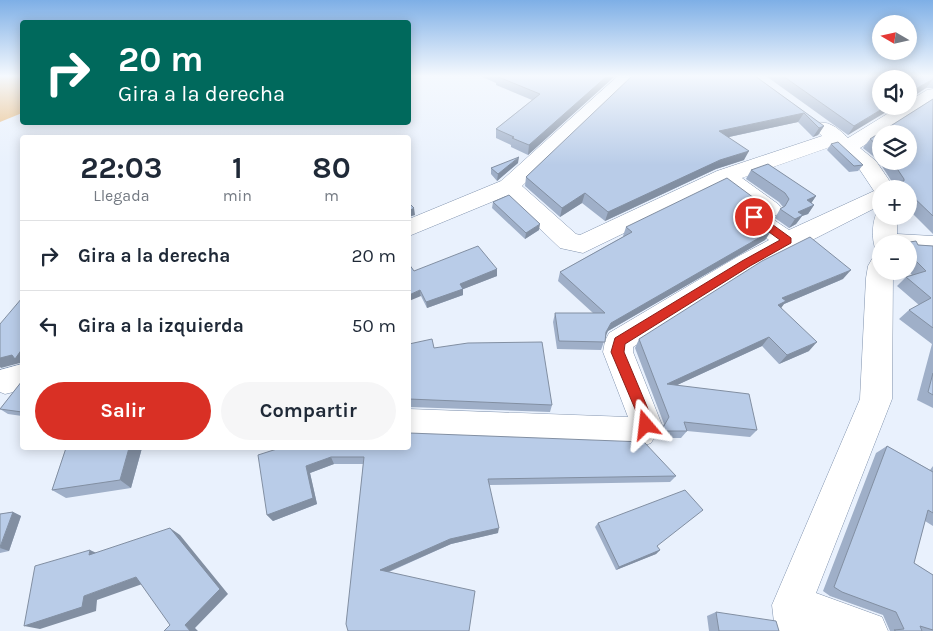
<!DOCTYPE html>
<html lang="es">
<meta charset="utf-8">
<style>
body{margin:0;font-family:Karla,sans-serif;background:#f6f6f7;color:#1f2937;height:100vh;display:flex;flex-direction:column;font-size:19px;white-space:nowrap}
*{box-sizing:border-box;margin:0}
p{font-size:16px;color:#747a83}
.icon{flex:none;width:28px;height:28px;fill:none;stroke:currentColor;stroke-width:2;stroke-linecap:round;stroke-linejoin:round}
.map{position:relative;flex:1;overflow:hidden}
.drawer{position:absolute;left:20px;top:135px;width:391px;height:315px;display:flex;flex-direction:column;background:#fff;border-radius:5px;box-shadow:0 2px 12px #0003}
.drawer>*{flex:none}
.top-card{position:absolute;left:20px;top:20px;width:391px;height:105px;border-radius:5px;box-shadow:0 2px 12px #0003;background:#00695c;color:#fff;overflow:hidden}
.needle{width:32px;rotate:279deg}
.controls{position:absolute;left:872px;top:15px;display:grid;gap:10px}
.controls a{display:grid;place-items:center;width:45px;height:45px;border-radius:50%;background:#fff;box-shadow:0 2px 12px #0003;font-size:25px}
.pin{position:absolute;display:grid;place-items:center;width:42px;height:42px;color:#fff;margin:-21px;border:2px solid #fff;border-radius:50%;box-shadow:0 1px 5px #0007}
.me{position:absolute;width:55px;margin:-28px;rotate:343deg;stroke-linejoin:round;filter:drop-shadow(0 0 4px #0008)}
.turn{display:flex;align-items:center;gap:18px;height:105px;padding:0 15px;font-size:22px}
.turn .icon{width:65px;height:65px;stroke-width:2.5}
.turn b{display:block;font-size:35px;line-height:42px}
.eta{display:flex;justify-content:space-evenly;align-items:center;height:85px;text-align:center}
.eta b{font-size:30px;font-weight:700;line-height:35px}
.cta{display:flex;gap:10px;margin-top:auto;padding:10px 15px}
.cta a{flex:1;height:58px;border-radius:30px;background:#d93025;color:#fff;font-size:20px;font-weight:700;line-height:58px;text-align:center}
.cta a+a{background:#f6f6f7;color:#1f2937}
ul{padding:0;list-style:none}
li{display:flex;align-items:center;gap:15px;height:70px;padding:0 15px;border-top:1px solid #e0e1e3}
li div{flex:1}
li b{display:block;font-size:19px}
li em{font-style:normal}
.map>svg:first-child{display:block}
.forest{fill:#e9b877}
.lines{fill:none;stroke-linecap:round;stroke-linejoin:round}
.street-casing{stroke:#8193ae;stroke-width:1}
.street{fill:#fff;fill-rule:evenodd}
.wall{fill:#9fafc8;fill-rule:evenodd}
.shaded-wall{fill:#828fa2}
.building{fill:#b9cce8;stroke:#828fa2}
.route{fill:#d93025;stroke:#8d1f18}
</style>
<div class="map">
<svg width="933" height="631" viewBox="0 0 933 631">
<rect width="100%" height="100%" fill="#e9f1fd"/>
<path class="forest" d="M0,76H22V113L0,122Z"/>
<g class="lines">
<g class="street-casing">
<path id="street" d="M618,76H637L522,186L576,234L580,235L717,171L822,136L813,127L816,123C829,120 839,129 848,138L900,106H909V101L927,90L933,89V102L860,148L876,161L895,189H881V205L755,269L633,347V352L662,425L651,443L640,447L409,439V409L628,417L603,352L605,341L609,333L737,257L769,240L746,223L742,217L746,211L753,208L723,185L583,253L560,248L506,196L409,236V219L501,181ZM833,146L860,170L874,191L789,230L771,218L778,214L782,209L778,204L742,178Z
M878,210H881V216H898L897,234L933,236V254L909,252V244H881V252L876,250C871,240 872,220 878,210Z
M881,257V271H893L892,399L816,593L882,617L888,631H775L772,605L860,399L866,278L868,266L872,259Z
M22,364V390L5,394L0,392V370Z"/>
</g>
<use href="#street" class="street"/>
</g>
<path class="wall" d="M480,76H615L528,155L511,147V145L496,138V129L532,100L496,85V83Z
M755,76L824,126L818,135L813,137L798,122L729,137L744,160L716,169L605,221L582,203L560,217L525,186L526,177Z
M766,76H933V88H926L912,97L909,102V79L881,106L848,135Z
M933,99V234L909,210V189H891L894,185L878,160L863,148L870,139ZM881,134L909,161H881Z
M831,144L863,165L858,171L849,172L827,150Z
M518,163L497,181L491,174V168Z
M751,170L816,196L811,203L814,205L808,214L802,216L796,224L789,228L775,218L780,209L783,207L779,202L746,179Z
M493,202L539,230L525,239L492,208Z
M749,208L746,209L750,215L771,231L765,240L608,331L606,336L601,350L557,349L553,322L555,313H593L558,281L560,272L624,236H623L626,227Z
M909,244L933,246V408L917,400L932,344L899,319L909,310L919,305L897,286L906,277L912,275L908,271H909Z
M497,269V276L463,289V295L427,308L421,296L414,271Z
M843,279L784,304L781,307L809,351L779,364L762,346L677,385L757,430L750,437L687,431L681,438H656L664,424L635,348L639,339Z
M409,344L434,348L552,405L550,412L409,407Z
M22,381V416L8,414L0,409Z
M887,446L930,470L933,466V526L925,521L914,563L933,575V631H890L883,615L830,596L823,591L876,453Z
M66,448H142L131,488L66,498L52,490Z
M280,448L676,476L670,482L489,485L498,533L451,544L389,572L348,631L363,464H334L310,473L317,504L273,521L267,515Z
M13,512L21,516L9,551L0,553V514Z
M598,523L657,547L660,550L656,554L616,570L595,527Z
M716,612L779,631H709L707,616Z"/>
<path class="shaded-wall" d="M607,76H615L528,155L529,145Z
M933,79L926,88L912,97L914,90Z
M887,106H896L848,135L854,126Z
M804,113L798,122L715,140L719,131Z
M824,126L818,135L813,137L819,128Z
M749,151L744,160L716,169L605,221L608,212L720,160Z
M519,157L518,163L497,181L498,174Z
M585,193L582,203L560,217L562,208Z
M816,196L810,205L807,200Z
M754,198L749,208L744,210L749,201Z
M814,205L808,214L802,216L796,224L789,228L795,219L798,212Z
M414,208L415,215L409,217V211Z
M540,224L539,230L525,239L526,233Z
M771,231L765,240L608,331L603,340L606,332L611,323Z
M497,269V276L461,290L463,289V295L427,308L426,302L460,284Z
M851,270L843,279L784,304L779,311L771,314L782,298Z
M420,290L421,296L409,301V295Z
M769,337L762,346L662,392L667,384Z
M817,342L809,351L779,364L787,355Z
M22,349V365L20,363L1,368L0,367V358Z
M129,448H142L131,488L120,480Z
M331,457L334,464L310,473L317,504L273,521L267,515L306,466Z
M13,512L21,516L9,551L0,548Z
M170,528L180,535L228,594L195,628L198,631H190L185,625Z
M499,528L498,533L451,544L383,574L380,570L450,539Z
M90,550L103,556L89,555Z
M660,550L656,554L616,570L619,567Z
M136,577L148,582L97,600L96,611L40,629L24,626L84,596Z"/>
<path class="building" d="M496,76H607L529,145L512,138L514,137L496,129L540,94Z
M632,76H755L824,126L819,128L804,113L719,131L749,151L720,160L608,212L585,193L562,208L526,177Z
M783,76H933V79L914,90V95H909V79H881V106H887L854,126Z
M933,99V216L909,193V189H905L897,182L904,181V179L892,161H909V134H881V148L870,139Z
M838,142L863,165L854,166L831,144Z
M519,157L498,174L491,168Z
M768,164L816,196L807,200L814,205L798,212L803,215L795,219L780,209L785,206L789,199L785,193L751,170Z
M727,178L754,198L749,201L745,209L750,215L771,231L611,323L606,332L605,342L559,341L555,313H605L560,272L632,232L626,227Z
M509,195L540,224L526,233L493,202Z
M409,203L414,208L409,211Z
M810,237L851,270L782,298L786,301L778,305L817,342L787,355L769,337L667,384L749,394L757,430L684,422L687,431H661L669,417L639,339L762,261Z
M916,241L918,245L933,246V328L909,310L931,298L906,277L926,271L909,254V244H898Z
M478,246L497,269L460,284L463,289L426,302L420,290L409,295V264L414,271Z
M22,298V349L15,359L12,355L0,358V324Z
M432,339L434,348L468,343L542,342L552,405L409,399V344Z
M933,373V395L928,392Z
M22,381V412L0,409Z
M409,433L644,442L676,476L488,479L499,528L450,539L380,570L475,591L469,631H348L346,624L364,457H331L306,466L313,498L267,515L258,455L280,448H409Z
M887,446L933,472V513L928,510L914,563L933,575V630L920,626L922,631H896L894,630L904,629L896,612L842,592L834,587Z
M66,448H129L120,480L52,490Z
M685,490L703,510L657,546L660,550L619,567L598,523Z
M13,512L0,547V514Z
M170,528L220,589L185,625L190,631H164L170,625L136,577L84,596L82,607L24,626L35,566L90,550L89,555Z
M716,612L776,621L779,631H719Z"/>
<linearGradient id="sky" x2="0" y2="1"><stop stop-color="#7eafe6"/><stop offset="0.46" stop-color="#f5f9fe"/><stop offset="1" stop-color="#f5f9fe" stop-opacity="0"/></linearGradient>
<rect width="933" height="165" fill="url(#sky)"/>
<path class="route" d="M751,214H758L791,238V243L750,266L625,344L624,352L651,416L652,425L650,429L646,431L641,429L638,416L611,352L615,338L742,261L780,240L751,219Z"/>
</svg>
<div class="controls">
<a><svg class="needle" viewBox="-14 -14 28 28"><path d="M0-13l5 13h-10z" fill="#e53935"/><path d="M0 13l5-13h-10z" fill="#747a83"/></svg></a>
<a><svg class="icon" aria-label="sound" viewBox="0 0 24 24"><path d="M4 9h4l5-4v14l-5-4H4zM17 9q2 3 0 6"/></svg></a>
<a><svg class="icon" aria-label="layers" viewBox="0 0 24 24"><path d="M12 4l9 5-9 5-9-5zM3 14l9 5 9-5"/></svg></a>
<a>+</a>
<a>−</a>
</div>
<div class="pin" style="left:754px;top:217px;background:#d93025"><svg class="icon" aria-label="arrive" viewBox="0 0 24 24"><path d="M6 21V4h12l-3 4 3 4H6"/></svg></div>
<svg class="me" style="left:646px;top:425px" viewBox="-20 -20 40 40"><path d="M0-17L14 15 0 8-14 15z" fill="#d93025" stroke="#fff" stroke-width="4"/></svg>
<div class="top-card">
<div class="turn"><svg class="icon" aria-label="right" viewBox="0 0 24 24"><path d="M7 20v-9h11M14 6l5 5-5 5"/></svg><div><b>20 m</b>Gira a la derecha</div></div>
</div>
<section class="drawer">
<div class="eta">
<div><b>22:03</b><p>Llegada</p></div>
<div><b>1</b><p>min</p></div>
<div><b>80</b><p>m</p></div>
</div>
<ul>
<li><svg class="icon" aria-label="right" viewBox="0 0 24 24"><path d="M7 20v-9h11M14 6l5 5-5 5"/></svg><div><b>Gira a la derecha</b></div><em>20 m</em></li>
<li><svg class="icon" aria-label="left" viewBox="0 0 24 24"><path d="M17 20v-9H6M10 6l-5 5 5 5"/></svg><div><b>Gira a la izquierda</b></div><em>50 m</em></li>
</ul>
<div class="cta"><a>Salir</a><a>Compartir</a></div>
</section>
</div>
